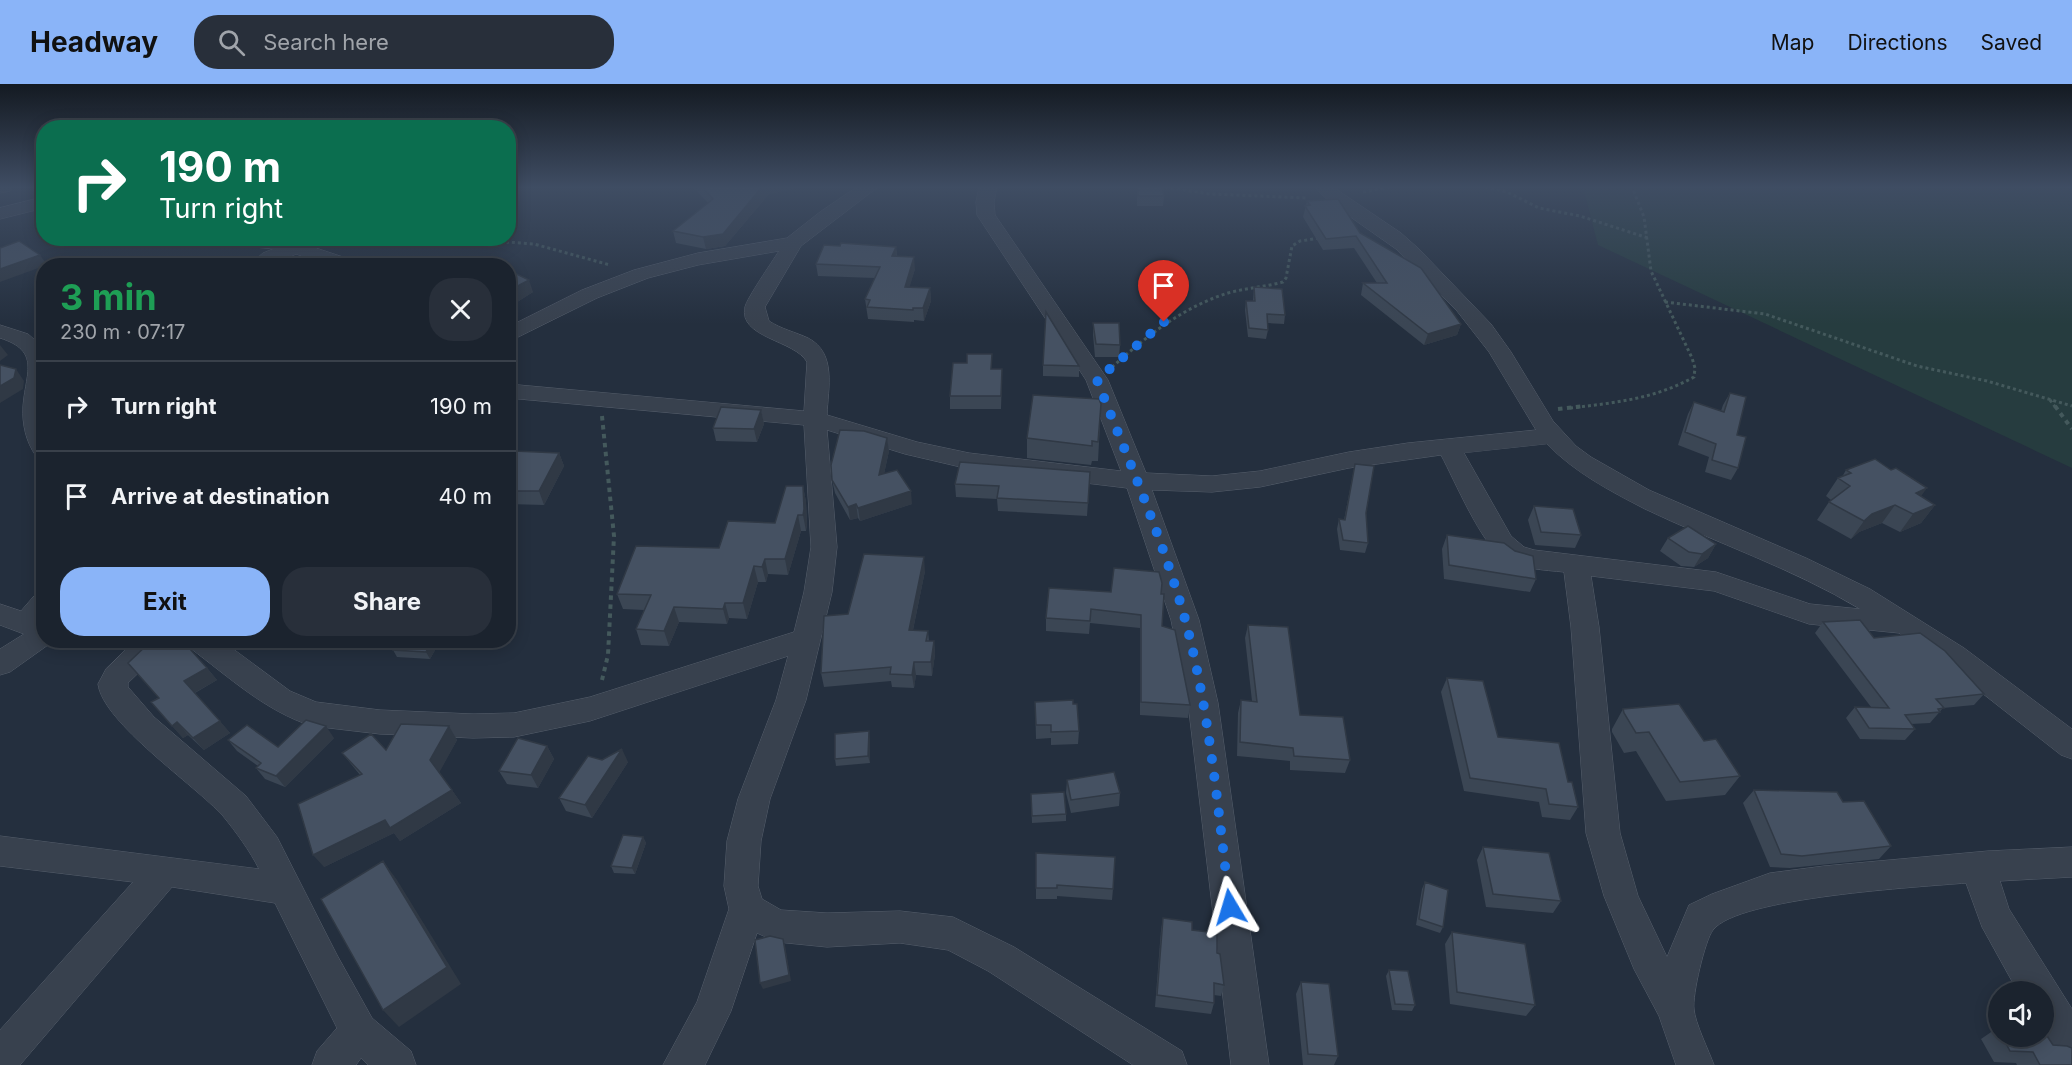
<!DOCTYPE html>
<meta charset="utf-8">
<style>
body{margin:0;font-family:Inter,sans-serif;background:#282f3a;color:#f1f3f6;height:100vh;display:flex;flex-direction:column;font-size:22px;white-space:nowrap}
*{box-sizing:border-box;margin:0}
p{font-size:20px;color:#a0a4aa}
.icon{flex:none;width:33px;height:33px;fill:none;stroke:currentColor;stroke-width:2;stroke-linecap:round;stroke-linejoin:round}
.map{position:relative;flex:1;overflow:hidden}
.sheet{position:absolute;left:36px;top:174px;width:480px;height:390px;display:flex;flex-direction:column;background:#1b232e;border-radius:24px;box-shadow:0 3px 15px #0003,0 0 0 2px #39404a}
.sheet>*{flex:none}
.top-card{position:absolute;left:36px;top:36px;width:480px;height:126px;border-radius:24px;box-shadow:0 3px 15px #0003,0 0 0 2px #39404a;background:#0b6e4f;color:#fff;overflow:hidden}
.controls{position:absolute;left:1988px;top:897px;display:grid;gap:12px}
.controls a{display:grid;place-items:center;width:66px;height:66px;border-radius:50%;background:#1b232e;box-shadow:0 3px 15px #0003,0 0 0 2px #39404a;font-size:30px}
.pin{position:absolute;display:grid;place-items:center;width:51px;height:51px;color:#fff;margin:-62px -26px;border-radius:50% 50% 50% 0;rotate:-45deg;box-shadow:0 0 6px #0007}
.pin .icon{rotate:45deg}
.me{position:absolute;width:66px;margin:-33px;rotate:353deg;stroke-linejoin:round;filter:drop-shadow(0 0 4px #0008)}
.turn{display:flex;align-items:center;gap:21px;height:126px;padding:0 24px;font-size:27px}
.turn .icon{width:78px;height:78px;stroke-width:2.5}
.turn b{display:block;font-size:42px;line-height:51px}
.round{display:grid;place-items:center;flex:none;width:63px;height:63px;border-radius:24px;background:#282f3a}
.head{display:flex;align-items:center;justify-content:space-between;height:102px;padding:0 24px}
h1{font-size:36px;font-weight:700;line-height:45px;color:#1e9e55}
.primary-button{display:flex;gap:12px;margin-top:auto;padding:12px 24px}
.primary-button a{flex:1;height:69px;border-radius:24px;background:#8ab4f8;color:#111;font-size:24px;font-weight:700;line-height:69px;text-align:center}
.primary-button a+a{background:#282f3a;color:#f1f3f6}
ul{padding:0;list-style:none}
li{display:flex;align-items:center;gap:18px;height:90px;padding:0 24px;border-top:2px solid #39404a}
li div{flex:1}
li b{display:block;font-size:22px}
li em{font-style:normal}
header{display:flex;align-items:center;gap:36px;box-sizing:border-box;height:84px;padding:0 30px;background:#8ab4f8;color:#111}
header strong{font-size:28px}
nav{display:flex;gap:33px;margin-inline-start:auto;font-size:21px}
.search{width:420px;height:54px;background:#282f3a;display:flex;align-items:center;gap:15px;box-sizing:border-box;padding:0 21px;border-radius:24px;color:#a0a4aa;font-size:22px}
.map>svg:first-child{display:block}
.green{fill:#263c3f}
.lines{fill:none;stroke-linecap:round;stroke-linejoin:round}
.minor-casing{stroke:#565f6c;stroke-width:1}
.path-far1{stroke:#44595c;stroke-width:3;stroke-dasharray:3 3;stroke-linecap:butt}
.path{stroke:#44595c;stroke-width:4;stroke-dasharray:4.5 4.5;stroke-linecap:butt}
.minor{fill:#38414e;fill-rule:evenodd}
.wall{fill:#3b4654}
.shaded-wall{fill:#303945}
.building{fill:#455162;stroke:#303945;stroke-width:1.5}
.route{stroke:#1a73e8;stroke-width:10;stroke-dasharray:0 18}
</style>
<header>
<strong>Headway</strong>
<div class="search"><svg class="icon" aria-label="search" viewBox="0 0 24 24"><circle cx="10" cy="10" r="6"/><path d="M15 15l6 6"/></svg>Search here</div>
<nav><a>Map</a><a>Directions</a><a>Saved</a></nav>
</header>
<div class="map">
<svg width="2072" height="981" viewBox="0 0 2072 981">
<rect width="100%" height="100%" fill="#242f3e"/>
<path class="green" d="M1583,103H2072V384L1598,161Z"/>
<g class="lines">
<g class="minor-casing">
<path id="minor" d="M0,103H13L10,107L0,109Z
M857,103H878L801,162L765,223L769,237C781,245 795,248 808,254C837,269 828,304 827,331L917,358L969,369L1121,387L1086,296L977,131L976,118L979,103H997L994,118L995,131L1108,296L1146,389L1212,392L1260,387L1349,368L1408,359L1536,346L1489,268L1457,227L1396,165L1332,120L1314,103H1333L1401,149L1419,165L1491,240L1511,268L1553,337L1576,362L1591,373L1649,406L1806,474L1870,505L1964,564L2072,645V675L2061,671L1973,602L1899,549L1809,540L1714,507L1591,492L1599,543L1620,749L1638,812L1667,873L1689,821L1712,810L1770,789L1824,782L1988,767L2072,763V793L2000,797L2009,825L2072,925V979C2039,965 2043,938 2043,908H2018L1982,843L1966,799C1921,803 1738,813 1713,846C1705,856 1692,912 1694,925C1695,939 1709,967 1714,981H1676L1659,932L1634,885L1604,812L1586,749L1571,543L1564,488C1544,486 1521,485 1504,475C1481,460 1455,397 1441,371L1349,384L1260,403L1212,408L1152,406L1199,536L1218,619L1269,981H1231L1188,619L1171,536L1127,404L969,385L905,370L827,346L837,463L832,508L806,616L770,715L761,757L758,802L762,815L781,826L827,829L900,827L953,833L1014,863L1182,967L1187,981H1133L988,887L948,866L900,859L827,863L777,858L757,849L731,927L705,981H663L697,918L729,825L724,802L727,757L738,715L776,616L788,572L590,637L514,653L473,654L380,650L312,642C265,627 229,593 190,564L186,556H221L290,607L316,618L380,626L473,630L514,629L590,613L794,548L804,508L811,463L804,341L508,314V300L804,327L807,278C795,256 738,254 745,223C747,214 772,178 779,167L698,181L648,194L597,214L508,258V243L582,206L634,186L698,169L787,154L820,128ZM1547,360C1574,388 1610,407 1645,425C1716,459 1792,484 1860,525L1810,520L1716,488L1534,466L1524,463L1511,452L1464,369Z
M44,113V124L0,135V124Z
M219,154L292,156L358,178L360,182H330L296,170L271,182H248L263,169L273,165L228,160L221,158Z
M0,241L28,250L44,264V374L36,372C26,358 22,340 23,323C25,290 42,267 0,254Z
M44,509V556H55L10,588L0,591V565L24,550L0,541V520L21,527L34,512Z
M136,556H162L164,560L160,568L128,599V603L154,633L246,712L277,753L337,871L372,934L411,967L416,981H368L361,974L356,981H312L317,967L337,944L275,819L172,803L20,981H0V946L133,798L0,782V752L259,785C250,767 236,748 223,732C195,701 103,639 98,600L106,585Z"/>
</g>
<path class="path-far1" d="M1165,103L1210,110L1308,114
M1485,103L1507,108L1539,124L1580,132L1648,154
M1363,108L1391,103
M452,154L534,160L610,181
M1665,218L1765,230L1917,282L1987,297L2072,322
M1112,283C1147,252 1183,223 1228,209C1246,204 1265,203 1283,198L1286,194L1292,162L1300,157L1320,154
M2050,316L2056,324
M1570,324C1613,319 1655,315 1694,293L1695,284L1692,274L1651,187L1644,133L1632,103"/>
<path class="path" d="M2055,322L2072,345
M1558,325L1584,322
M602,332L614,452L608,571L602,596"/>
<use href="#minor" class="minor"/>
</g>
<path class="wall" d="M693,103H797V104L769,110L725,162L706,165L676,159L673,147L708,119Z
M1137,103H1162L1164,112L1163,122H1137Z
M1307,117L1360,149L1461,240L1457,251L1424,261L1361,211L1363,199H1377L1354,164L1323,166L1303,133Z
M896,163L897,172L915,185L909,203L930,204L931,217L924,237L914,236V238L868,235L865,215L875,194L818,192L816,180Z
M508,186L533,208L514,220L508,218Z
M1254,203L1285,231L1284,240L1268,239V246L1266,255L1248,253L1245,226L1246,217H1253Z
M1093,239L1120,261L1119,273H1095L1093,251Z
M967,279L992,285H1002L1001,325H950V312Z
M1043,281L1079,282V293L1043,292Z
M1730,309L1737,351L1738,384L1731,396L1705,388L1709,373L1678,361L1688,330L1694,318L1721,327L1723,321Z
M761,326L764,340L757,358L716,357L713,344Z
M1100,340L1098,377H1092L1091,381L1027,374V354Z
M887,354L889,367L884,390L912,420L860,437L858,434L850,436L835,409L832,396Z
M559,369L564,382L544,421L508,420V376Z
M1355,380L1366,429L1368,459L1365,469L1340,466L1337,445L1339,435L1344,436Z
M1846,386H1891L1921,412L1935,421L1921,439L1900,448L1882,439L1859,448L1851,455L1817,436L1829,418L1831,416L1826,412L1838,394L1842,393Z
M1090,388L1087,432L998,427L997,415L956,413L955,400Z
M803,402L806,418L807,440L806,447H801L788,491L768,490L766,498H758L747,535L729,534L727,540L679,538L669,562L641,561L636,545L644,526L623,525L617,510L775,439Z
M1534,422L1581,451L1575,464L1535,461L1528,436Z
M1447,451L1536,495L1530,508L1444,495L1442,465Z
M1668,454L1716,460L1708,474L1694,483L1681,482L1660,467Z
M925,487L913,546L928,547L929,557H934L935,570L932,592L916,591L914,604L892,603L891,597L824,603L821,589L848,530Z
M1111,508L1161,510L1162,542L1190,621L1188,634L1140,631V544L1090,539L1089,550L1046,547V534Z
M1823,538L1874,554L1984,610L1974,621L1943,624L1930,639L1911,640L1915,645L1905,656L1860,655L1846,634L1855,623H1871L1815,549Z
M1248,541L1300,631L1350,676L1345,689L1290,686V677L1237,672L1238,629L1241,616L1252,617L1245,554Z
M399,556H436L438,561L430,575L397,573L393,566Z
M207,584L217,596L195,609L230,649L204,666L188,651L183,654L151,618Z
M1447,594L1498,653L1568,698L1578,723L1570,736L1542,733L1539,718L1464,707L1441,608Z
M1035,618L1073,620L1079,647L1078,660L1051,661V654L1036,655Z
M1623,625L1704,657L1740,692L1725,711L1666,717L1636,667L1624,669L1612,648V645Z
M449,642L457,656L439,688L461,719L400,757L394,749L324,783L360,691L342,669L386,666Z
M334,654L285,703L265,695L256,684L258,682L237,667L228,656L278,663Z
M870,654V679L836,682L835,675Z
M547,662L554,675L538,704L507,700L499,687Z
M602,676L628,678L592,734L566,727L559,714Z
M1067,696L1120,709L1119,722L1071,729L1066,709Z
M1754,706L1843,718L1891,762L1879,775L1790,784L1770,783L1743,719Z
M1031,716L1066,730V737L1032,739Z
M643,753L646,759L635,790L614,789L611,782Z
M1483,763L1561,817L1553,829L1486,823L1477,776Z
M1036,769L1113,805L1112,816L1057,812V815H1036Z
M1425,798L1443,843L1440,849L1416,841L1422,805Z
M1163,834L1192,846L1217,869L1224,901L1221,912L1214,911V919L1211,930L1155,923L1161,846Z
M1452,848L1535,921L1526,932L1450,920L1445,860Z
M1389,886L1415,921L1412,927L1392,926L1386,892Z
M1301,898L1338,972L1334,981H1303L1296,910Z
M1997,944H1998V952H2043L2053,961L2072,981H2017L2016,979L1994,978L1981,955Z"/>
<path class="shaded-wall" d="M762,103L797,104L769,110L725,162L706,165L703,153Z
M896,163L897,175L892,172Z
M40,171L47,181L44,182L0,198V185Z
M914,173L915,185L906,215L905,203Z
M529,196L533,208L514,220L509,207Z
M930,204L931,217L924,237L923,224Z
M1461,240L1457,251L1424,261L1428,250Z
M0,261L8,271L0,277Z
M16,285L24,297L23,305L0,319V302Z
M1002,285V298L1001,325V312Z
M761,326L764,340L757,358L754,345Z
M887,354L889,367L881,404L879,391Z
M559,369L564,382L544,421L539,407Z
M803,402L806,418L807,440L806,447L803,431Z
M1927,404L1914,422L1916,409Z
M911,407L912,420L860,437L858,424Z
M856,420L858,434L850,436L848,423Z
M1895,421L1882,439L1859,448L1851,455L1864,437L1872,430Z
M1935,421L1921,439L1900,448L1913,430Z
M798,431L801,447L788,491L785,475Z
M1716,460L1708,474L1694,483L1702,470Z
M924,473L925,487L910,560L909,546Z
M765,475L768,490L766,498L762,483Z
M754,482L758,498L747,535L743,519Z
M725,519L729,534L727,540L723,525Z
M674,523L679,538L669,562L664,547Z
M433,556H436L438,561L430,575L426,568Z
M934,557L935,570L932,592L931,578Z
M914,578L916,591L914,604L912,591Z
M207,584L217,596L194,609L184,597Z
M220,637L230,649L204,666L193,654Z
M177,638L188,651L183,654L172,642Z
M326,642L334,654L285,703L276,692Z
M449,642L457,656L439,689L430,676Z
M869,647L870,654V679L868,672Z
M547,662L554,675L538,704L531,691Z
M622,665L628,678L592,734L585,721Z
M452,706L461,719L400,757L394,749L324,783L313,771L385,736Z
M643,753L646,759L635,790L632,784Z
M383,777L397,796L461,900L399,943L383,926Z
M783,855L785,861L791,897L763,905L760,899Z"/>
<path class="building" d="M702,103H762L723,150L703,153L673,147L713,115Z
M1138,103H1162L1164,112H1138Z
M1338,115L1360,149L1421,184L1461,240L1428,250L1363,199H1387L1356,152L1326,155L1305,122L1310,121L1307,117Z
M19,157L40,171L0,185V164Z
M841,159L896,163L892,172L914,173L905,203L930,204L923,224H913V226L867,223L870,216L865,215L880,183L816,180L824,161L840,162Z
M487,173L499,182H464Z
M508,186L529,196L508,207Z
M1254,203L1282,205L1285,231L1267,230L1268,246L1249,244L1246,217H1255Z
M1046,228L1079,282L1043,281Z
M1093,239H1119L1120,261L1096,260Z
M967,270H992L991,285H1002L1001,312H950L953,279H967Z
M0,281L16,285L14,294L0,302Z
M1730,309L1746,313L1737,351L1746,353L1738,384L1712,376L1716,360L1685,348L1694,318L1724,328Z
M1033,311L1099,315L1101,320L1098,358L1092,357V362L1027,354Z
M721,323L761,326L754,345L713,344Z
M840,346L864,347L887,354L879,391L897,386L911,407L858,424L856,420L848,423L832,396L831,381Z
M514,367L559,369L539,407H508V376Z
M1875,375L1891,386L1896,384L1927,404L1916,409L1935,421L1913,430L1895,421L1872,430L1864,437L1829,418L1850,402L1838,394L1851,389L1846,386Z
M960,378L1090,388L1088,419L997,414L999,402L955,400Z
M1355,380L1374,382L1366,429L1368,459L1343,456L1339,435L1345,436Z
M786,402H803L804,425L803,431H798L785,475H765L762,483L754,482L743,519H725L723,525L674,523L664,547L636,545L651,511L617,510L636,462L719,464L728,437L775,439Z
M1534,422L1573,425L1581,451L1541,448Z
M1688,442L1716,460L1702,470L1689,468L1668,454Z
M1447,451L1504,459L1515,467L1533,472L1536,495L1449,481Z
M864,470L924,473L909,546L928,547L926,557H934L931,578H914L912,591L890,590L891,583L821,589L824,532L848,530Z
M1114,484L1159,488L1162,499L1161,510H1164L1162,542L1175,546L1190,621L1141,618V531L1091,525L1090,537L1046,534L1049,504L1111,508Z
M1860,536L1874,554L1920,549L1945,567L1984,610L1936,615L1944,624L1938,625L1940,628L1905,631L1915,645L1869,644L1855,623L1889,624L1823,538Z
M1248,541L1288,543L1300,631L1343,633L1350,676L1294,672L1293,664L1240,658L1241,616L1257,618Z
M154,556H182L207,584L184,597L220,637L193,654L177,638L172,642L151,618L159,614L128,579L149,559Z
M399,556H433L426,568L393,566Z
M1447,594L1483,597L1498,653L1559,659L1568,698H1572L1578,723L1549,720L1546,705L1470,694Z
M1073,616V620H1077L1079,647L1051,648V641H1036L1035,618Z
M1679,620L1704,657L1716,655L1740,692L1680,698L1649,648L1636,649L1624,629L1623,625Z
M306,636L326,642L276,692L256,684L261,679L228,656L247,641L278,663Z
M401,640L449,642L430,676L452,706L390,744L385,736L313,771L298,720L362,690L342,669L371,650L386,666Z
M869,647L868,672L835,675V650Z
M518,654L547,662L531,691L499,687Z
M622,665L585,721L559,714L588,672L602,676Z
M1114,688L1120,709L1071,716L1067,696Z
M1754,706L1837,708L1843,718L1864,717L1891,762L1802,772L1781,770Z
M1064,708L1066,730L1032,732L1031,710Z
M623,751L643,753L632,784L611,782Z
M1483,763L1549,769L1561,817L1493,810Z
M1036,769L1115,773L1113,805L1057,801V804H1036Z
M383,777L447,883L383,926L321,815Z
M1425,798L1448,806L1443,843L1419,835Z
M1163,834L1192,838V846L1217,849V869L1220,870L1224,901L1214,899V919L1157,911Z
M1452,848L1525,860L1535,921L1457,908Z
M770,852L783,855L789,891L760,899L755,856Z
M1389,886L1408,887L1415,921L1395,920Z
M1301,898L1329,900L1338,972L1308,970Z
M2043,946L2053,961L2067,962L2072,964V981H2040L2033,968L2010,967L2002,952H2043Z"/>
<linearGradient id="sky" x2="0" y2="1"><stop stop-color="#141a22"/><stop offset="0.43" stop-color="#3f4d63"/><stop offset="1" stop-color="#3f4d63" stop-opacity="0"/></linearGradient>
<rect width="2072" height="240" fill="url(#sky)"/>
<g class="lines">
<path class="route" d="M1164,238L1097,296C1128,375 1162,453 1185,535C1210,629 1218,727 1230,823"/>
</g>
</svg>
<div class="controls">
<a><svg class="icon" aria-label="sound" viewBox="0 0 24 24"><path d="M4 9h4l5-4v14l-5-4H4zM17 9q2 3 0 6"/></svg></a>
</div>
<div class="pin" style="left:1164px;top:238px;background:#d93025"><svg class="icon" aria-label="arrive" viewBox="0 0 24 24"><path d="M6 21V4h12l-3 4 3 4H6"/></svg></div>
<svg class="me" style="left:1230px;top:823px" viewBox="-20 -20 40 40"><path d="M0-17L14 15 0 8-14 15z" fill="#1a73e8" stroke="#fff" stroke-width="4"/></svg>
<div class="top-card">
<div class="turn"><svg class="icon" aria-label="right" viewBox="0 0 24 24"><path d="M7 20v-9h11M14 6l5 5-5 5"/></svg><div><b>190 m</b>Turn right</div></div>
</div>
<section class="sheet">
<div class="head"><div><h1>3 min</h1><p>230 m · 07:17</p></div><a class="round"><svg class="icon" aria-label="close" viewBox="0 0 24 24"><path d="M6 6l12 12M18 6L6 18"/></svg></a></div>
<ul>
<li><svg class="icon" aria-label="right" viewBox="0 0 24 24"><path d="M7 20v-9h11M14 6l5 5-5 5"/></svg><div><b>Turn right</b></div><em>190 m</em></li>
<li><svg class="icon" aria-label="arrive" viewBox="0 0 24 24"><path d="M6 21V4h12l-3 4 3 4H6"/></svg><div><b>Arrive at destination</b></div><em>40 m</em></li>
</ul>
<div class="primary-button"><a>Exit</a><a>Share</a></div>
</section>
</div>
